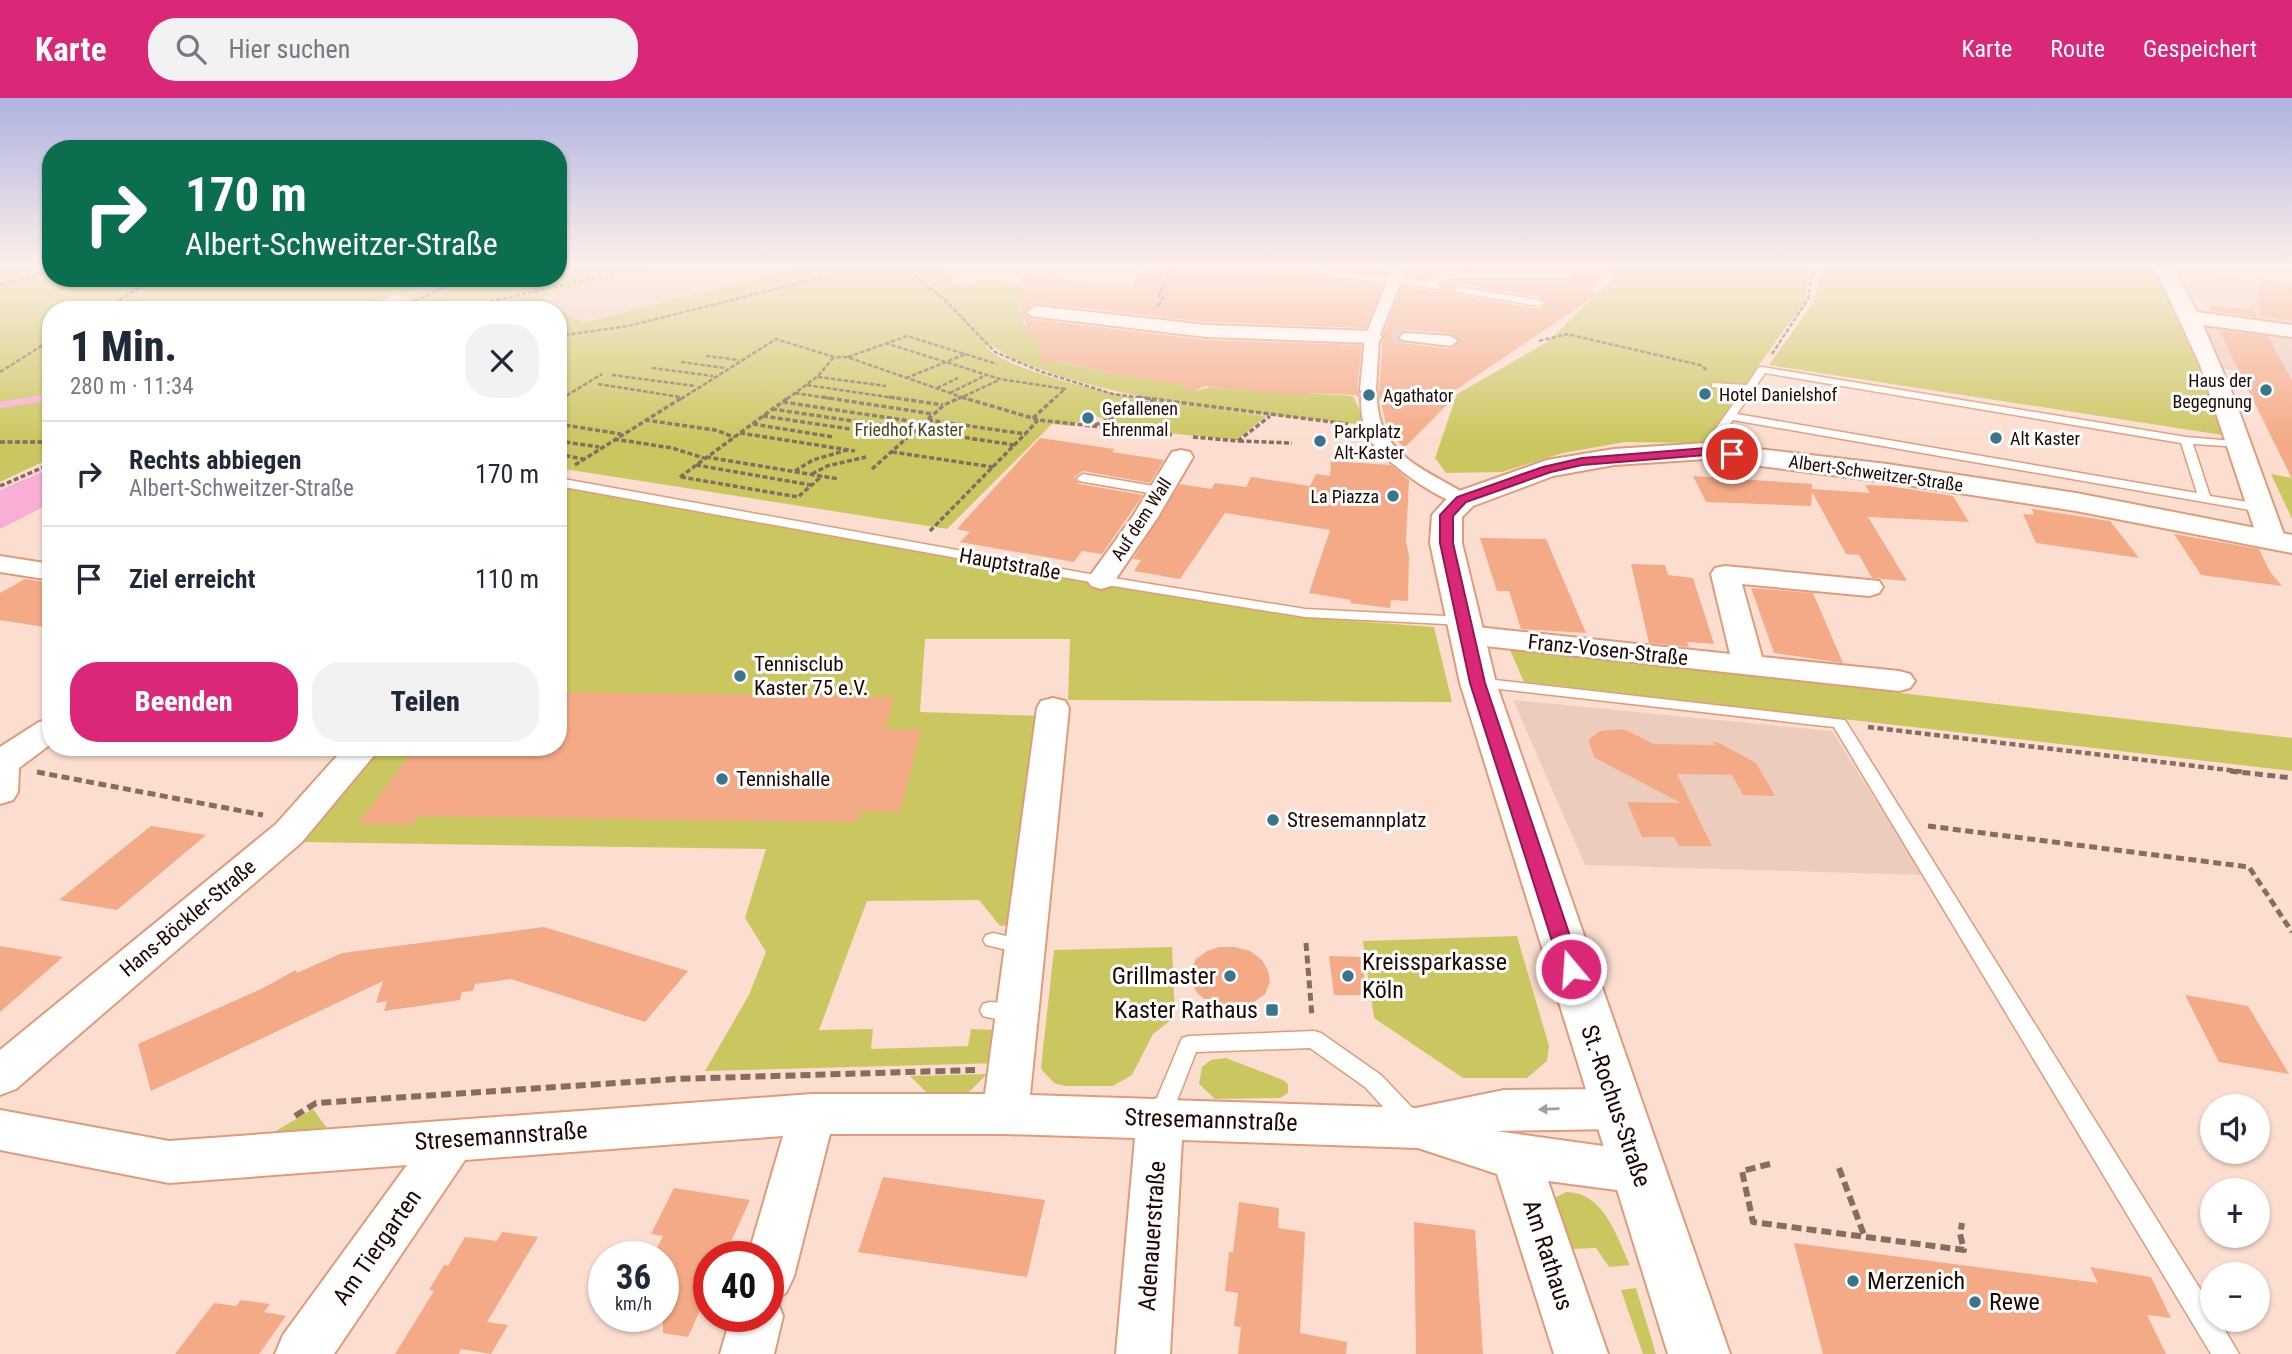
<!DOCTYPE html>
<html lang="de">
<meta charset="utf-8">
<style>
body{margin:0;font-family:"Roboto Condensed",sans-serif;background:#f2f2f3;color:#1f2937;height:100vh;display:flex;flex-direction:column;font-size:26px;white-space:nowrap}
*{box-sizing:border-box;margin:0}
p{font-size:23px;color:#747a83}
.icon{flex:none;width:38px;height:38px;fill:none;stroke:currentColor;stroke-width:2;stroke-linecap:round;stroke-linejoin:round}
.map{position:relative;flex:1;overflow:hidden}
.panel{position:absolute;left:42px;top:203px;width:525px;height:455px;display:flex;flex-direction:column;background:#fff;border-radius:28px;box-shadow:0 2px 5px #0004}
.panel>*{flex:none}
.hud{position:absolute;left:42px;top:42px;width:525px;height:147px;border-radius:28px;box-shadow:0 2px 5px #0004;background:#0b6e4f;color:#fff;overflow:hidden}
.controls{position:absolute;left:2200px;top:996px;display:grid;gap:14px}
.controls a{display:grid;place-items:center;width:70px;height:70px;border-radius:50%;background:#fff;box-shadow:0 2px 5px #0004;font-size:35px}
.speed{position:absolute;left:588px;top:1143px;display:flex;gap:14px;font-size:35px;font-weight:700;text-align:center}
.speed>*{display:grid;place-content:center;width:91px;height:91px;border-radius:50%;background:#fff;box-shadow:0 2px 5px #0004;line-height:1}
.speed small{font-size:18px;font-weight:400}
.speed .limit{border:10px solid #d22;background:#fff;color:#111}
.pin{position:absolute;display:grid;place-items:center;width:60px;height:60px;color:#fff;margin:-30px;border:4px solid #fff;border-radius:50%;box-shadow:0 2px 7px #0007}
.me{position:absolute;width:77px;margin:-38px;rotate:342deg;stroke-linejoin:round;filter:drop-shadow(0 0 5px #0008)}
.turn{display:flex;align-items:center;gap:24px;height:147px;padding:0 28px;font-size:32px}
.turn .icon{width:91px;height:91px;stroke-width:2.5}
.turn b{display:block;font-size:49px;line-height:60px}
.round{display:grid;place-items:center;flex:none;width:74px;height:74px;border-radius:28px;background:#f2f2f3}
.summary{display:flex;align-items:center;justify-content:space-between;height:119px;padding:0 28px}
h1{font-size:42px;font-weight:800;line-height:52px}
.cta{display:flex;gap:14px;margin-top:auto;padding:14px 28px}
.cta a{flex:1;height:80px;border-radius:28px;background:#db2777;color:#fff;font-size:28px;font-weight:800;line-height:80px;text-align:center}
.cta a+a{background:#f2f2f3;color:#1f2937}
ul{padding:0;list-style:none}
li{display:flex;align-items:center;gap:21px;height:105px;padding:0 28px;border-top:2px solid #e0e1e3}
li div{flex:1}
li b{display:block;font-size:26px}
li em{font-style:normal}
header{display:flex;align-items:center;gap:42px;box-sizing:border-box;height:98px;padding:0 35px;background:#db2777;color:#fff}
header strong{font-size:33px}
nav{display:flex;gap:38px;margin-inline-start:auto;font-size:24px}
.search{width:490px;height:63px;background:#f2f2f3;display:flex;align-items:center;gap:18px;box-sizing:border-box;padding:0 24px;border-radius:28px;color:#747a83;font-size:26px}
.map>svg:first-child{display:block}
.built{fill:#eccdbd}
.green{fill:#cbc760}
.water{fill:#f9aed6}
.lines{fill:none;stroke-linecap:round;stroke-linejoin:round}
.stream-far1{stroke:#f9aed6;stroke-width:5}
.stream{stroke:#f9aed6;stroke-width:6}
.building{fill:#f4aa86;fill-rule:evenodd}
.pedestrian-tunnel{stroke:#dbbeb1;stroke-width:15;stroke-dasharray:15 7;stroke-linecap:butt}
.service-casing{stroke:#e19b79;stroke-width:3}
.pedestrian-casing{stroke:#e19b79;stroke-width:4}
.minor-casing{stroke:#e19b79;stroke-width:4}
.tertiary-casing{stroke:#e19b79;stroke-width:4}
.path-far4{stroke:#876c61;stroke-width:2.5;stroke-dasharray:4.5 2;stroke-linecap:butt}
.path-far3{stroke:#876c61;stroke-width:3.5;stroke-dasharray:5 2.5;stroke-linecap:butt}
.path-far2{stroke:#876c61;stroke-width:4.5;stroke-dasharray:6 3.5;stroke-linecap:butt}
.path-far1{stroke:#876c61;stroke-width:5;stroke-dasharray:8 4.5;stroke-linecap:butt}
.path{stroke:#876c61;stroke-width:6;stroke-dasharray:10 5;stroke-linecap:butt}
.service{fill:#fff;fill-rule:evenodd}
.pedestrian{fill:#fff;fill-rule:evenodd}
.minor{fill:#fff;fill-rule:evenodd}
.tertiary{fill:#fff;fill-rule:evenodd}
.oneway{fill:#a69c99}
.route{fill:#db2777;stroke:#8e194d;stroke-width:2}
.poi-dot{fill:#3a758d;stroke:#fff;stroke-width:2.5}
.labels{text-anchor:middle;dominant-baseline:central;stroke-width:6;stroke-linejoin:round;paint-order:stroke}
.far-poi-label{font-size:18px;fill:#200700;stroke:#fff;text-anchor:start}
.far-park-label{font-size:18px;fill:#4a481d;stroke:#fff}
.far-street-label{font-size:18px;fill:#200700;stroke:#fff}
.street-label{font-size:21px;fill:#200700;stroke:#fff}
.poi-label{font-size:21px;fill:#200700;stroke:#fff;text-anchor:start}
.near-poi-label{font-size:24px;fill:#200700;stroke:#fff;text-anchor:start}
.near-street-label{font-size:24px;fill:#200700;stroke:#fff}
</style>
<header>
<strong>Karte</strong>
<div class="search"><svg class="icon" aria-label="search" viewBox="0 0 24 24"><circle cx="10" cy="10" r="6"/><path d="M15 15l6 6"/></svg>Hier suchen</div>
<nav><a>Karte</a><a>Route</a><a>Gespeichert</a></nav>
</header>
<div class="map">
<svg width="2292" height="1256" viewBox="0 0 2292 1256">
<rect width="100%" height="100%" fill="#fcded0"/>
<path class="built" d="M668,167H809L581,225L540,199Z
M2173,170L2292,189V231L2259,226L2248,209L2191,202Z
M2200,222L2292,234V280L2223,271Z
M1513,602L1832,633L1923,777L1585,767Z"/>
<path class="green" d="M0,167H51V180H558V167H640L575,184L444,212H383L413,200L394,197L360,212H51V360L0,384Z
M657,167H668L541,199L582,225L809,167H963L937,173L955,181L952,184L966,187L982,181L1035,187L1021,205L1022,223L1047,257L1042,260L1045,264L1057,263L1118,277L1189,287L1194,293L1210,289L1353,298L1367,327C1263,316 1154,309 1054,276C1031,268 1010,261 991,247L986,249C1005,272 1117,298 1150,303L1106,322L1091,316L1071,328L1052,326L947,431L558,370V212H458Z
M1606,167H1809L1806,202L1759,267L1722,328L1702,345L1625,344L1563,355L1502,374L1446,375L1435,360L1457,296L1547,244L1613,181Z
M1822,167H2154L2229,338L1769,267L1814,203Z
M1156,303H1157L1266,318L1237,342L1098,328Z
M2271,376L2292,380V421Z
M558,389L1301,519L1434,529L1452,604L1068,602L1070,541H925L920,614L1045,618L1012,827L1000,828L979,802L867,803L819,932L873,931L871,951L968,948L971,931L999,932L1000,965L705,973L749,897L766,854L745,820L766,751L299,744L378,649H558Z
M1509,550L2292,640V673L1524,584Z
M1517,838L1549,948L1547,963L1527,980H1463L1374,920L1363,843Z
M1172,849L1175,919L1153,936L1132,977L1113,988H1065L1054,985L1041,971L1042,960L1054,852Z
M1226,960L1283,982L1288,986V995L1280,1000L1215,1001L1199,986L1202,969L1211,962Z
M987,976L966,997L937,1005L910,978Z
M313,1011L332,1037L264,1040Z
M1566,1094C1604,1094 1617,1139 1630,1167L1609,1169L1596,1150L1571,1151L1553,1101Z
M1636,1190L1656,1256H1643L1621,1192Z"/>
<path class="water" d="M51,370V405L0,431V392Z"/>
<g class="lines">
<path class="stream-far1" d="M413,194L450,180
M39,301L51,299"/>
<path class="stream" d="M0,307L50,299"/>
</g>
<path class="building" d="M1145,167H1317L1322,179L1326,181L1383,186L1366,230L1207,224L1037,205L1026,212L1025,216L1030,221L1207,242L1362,247L1357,292L1362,297L1359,300L1356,297L1309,295L1308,298L1205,288L1194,293L1188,292L1184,287L1118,277L1059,263L1042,265V250L1027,230L1025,223H1022V177L1132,189Z
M1330,167H1386V177L1332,172Z
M1406,167H1609L1592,193L1600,195L1454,293V300L1404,350L1387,330L1380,301L1375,296L1379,292L1383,236L1402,188L1437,194L1443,190L1442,186L1451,183L1569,184L1576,178L1569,172L1450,171L1426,180L1405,178ZM1459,186L1539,199L1546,206L1539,211L1456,197L1454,188ZM1407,232L1450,235L1460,244L1450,251L1402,245L1398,238Z
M2259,181L2292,186V223L2260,218Z
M2209,207L2253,212L2257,220L2212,213Z
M2219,232L2268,238L2292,283V381Z
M1040,340L1114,351L1112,354L1164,362L1150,385L1083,373L1074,379L1079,386L1143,397L1102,456L1082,453L1074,464L960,444L970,434L957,431Z
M1331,363L1391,367L1409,382L1406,443L1409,458L1408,503L1391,502L1390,510L1350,505L1351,502L1309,495L1330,432L1225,415L1180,481L1134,473L1141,462L1133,461L1180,386L1211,391L1215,385L1246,389L1251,379L1310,388L1316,376L1330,378Z
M1693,378L1812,386V391L1870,395L1865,387L1889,388L1953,398L1969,424L1868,419L1907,483L1872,480L1859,457L1846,456L1812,394L1811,408L1706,404Z
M2032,411L2110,423L2139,460L2036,445L2023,416L2034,417Z
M2174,436L2259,451L2270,474L2282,488L2201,477Z
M1480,440L1546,441L1586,535L1521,531L1509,493H1497Z
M1631,466L1665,467L1668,477L1693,480L1714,546L1687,544L1689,549L1649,545Z
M25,481L51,485V530L0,522V495Z
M1751,490L1813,495L1843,565L1774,555Z
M558,594L894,599L885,631L921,632L900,714L860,713L857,724L419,718L412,727L358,726L416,649H558Z
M1623,631L1654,646L1715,647L1713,643L1723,647L1756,665L1775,698L1743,697L1732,677L1677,676L1712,748H1679L1674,739H1642L1627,704L1681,705L1595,660L1588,642L1600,633Z
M151,728L206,737L117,812L59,802Z
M544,829L688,873L645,924L511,881L475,886L473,893L462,894L460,902L384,913L387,903L376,905L383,883L151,993L138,946L263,890L296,872L297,875L342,855Z
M0,848L63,859L0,914Z
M1220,849H1235L1250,853L1262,862L1268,873L1270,884L1265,896L1254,904L1240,909H1224L1209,904L1198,896L1191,884V873L1196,861L1207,853Z
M1329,858L1361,859L1367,897H1334Z
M2185,897L2248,908L2289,976L2219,964Z
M883,1079L1045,1102L1027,1179L858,1154Z
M674,1090L750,1102L729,1148L721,1147L716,1158H709V1192L688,1239L663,1235V1158H653L663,1138L651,1136Z
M1239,1104L1279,1110L1278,1130L1305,1134L1300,1235L1347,1244L1346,1256H1238L1241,1229L1234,1228L1238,1195L1225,1193L1229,1154L1233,1155Z
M1414,1124L1475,1132L1483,1256H1416Z
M502,1134L538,1139L487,1224L508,1227L491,1256L461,1251L459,1256H395L434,1193L429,1192L444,1167L448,1168L465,1139L497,1143Z
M1794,1145L2098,1185L2090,1169L2151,1179L2171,1220L2147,1217L2166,1256H1823Z
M241,1202L270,1206L264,1214L286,1218L259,1256H175L214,1205L236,1208Z"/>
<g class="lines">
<path class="pedestrian-tunnel" d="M1392,237L1407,239"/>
<g class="service-casing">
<path id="service" d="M1319,167H1327L1330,174L1426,183L1450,174L1569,175L1573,178L1569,181L1451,180L1437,185L1441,188L1437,191L1395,184L1327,179L1324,178Z
M1459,189L1539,202L1544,205L1539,208L1456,194V190Z
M1762,269L2186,339L2245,344L2247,346L2241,349L2193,346L2210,398L2261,406L2267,410L2261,414L1733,322L1710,355H1702L1700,353L1743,292L1712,289V285L1747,287L1758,270ZM1765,275L2181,345L2197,395L1737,316Z
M1083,376L1160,389L1166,393L1160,397L1079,383L1077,380Z
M558,380L1101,478L1305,511L1465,519L1472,523L1465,527L1305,519L1101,486L558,388Z
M1478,580L1845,622L2212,1210V1222H2219L2239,1256H2211L1834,629L1473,588L1470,585L1473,582Z
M993,835L1032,844L1035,849L1032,854L1025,856L986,847L983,842L986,837Z
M990,904L1023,906L1026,912L1023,918C1011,922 995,922 983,918L980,912L983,906Z
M1314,933L1321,935L1381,977L1420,1018L1423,1025L1420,1032L1412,1034L1404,1032L1365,989L1310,950L1196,954L1168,1026L1160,1028L1152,1026L1149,1019L1182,940L1189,938Z"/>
</g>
<g class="pedestrian-casing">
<path id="pedestrian" d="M1389,167H1403L1402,181L1379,239L1376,292L1370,296L1377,301C1379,358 1427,372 1469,398L1471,402L1469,406C1448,411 1382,362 1371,343C1363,330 1361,316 1361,301L1367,297L1360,292L1365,239L1388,181Z
M1407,235L1450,238L1458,243L1450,248L1402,242L1400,239L1402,236Z"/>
</g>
<g class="minor-casing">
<path id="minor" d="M2154,167H2172L2197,214L2292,227V239L2203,227L2235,302L2286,442L2282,448L2272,450L2262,448L2258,442L2200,267Z
M1037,208L1207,227L1372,233L1379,235L1382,239L1379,243L1372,245L1207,239L1030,218L1027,214Z
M1181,352L1190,354L1193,359L1158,419L1111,488L1101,491L1091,488L1087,482L1133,418L1172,354Z
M0,458L51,466V482L0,474Z
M1725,468L1879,483L1883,489L1879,495L1869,498L1742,486L1762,559L1899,573L1910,576L1915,583L1910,590L1899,593L1467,546L1456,543L1452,537L1456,531L1467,528L1730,556L1711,476L1715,470Z
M1053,600L1065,603L1069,610L1030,997L1154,1001L1160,999L1167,1002L1416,1010L1504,992L1617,991L1633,997L1640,1011L1633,1025L1617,1031L1496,1033L1639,1053L1656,1059L1663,1074L1656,1089L1639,1095L1548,1083L1608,1256H1554L1497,1076L1418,1050L1182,1042L1170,1256H1116L1135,1040L1005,1036H830L794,1178L786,1195L776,1200L783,1218L774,1256H720L731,1218H768V1158H748L783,1038L465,1062L334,1256H275L283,1237L407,1067L169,1085L0,1052V1012L169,1043L812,996H985L1037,610L1041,603Z
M51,621V646L19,670L18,694L13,702L0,706V649L39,624Z
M345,649H381L302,744L16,991L0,997V952L276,726Z"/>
</g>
<g class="tertiary-casing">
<path id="tertiary" d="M1706,345L1887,366L2076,395L2292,437V455L2076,413L1887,384L1706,361L1614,367L1553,378L1473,408L1462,419V445L1496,585L1730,1256H1668L1460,585L1430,445L1432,417L1451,396L1547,362L1614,351Z"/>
</g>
<path class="path-far4" d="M915,178L965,167
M0,187L51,173
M1158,208L1163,200L1159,198L1173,167
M102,212L156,180
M397,212L463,180
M452,212L652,167
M558,238L628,228L844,174L888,170L914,178L943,200L995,254L1042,274L1113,296L1151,301
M1539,243L1567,236L1700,267L1707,272
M885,245L1000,281L1065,291L1054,301
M1772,256L1808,201L1813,167
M706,258L739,262
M848,259L907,238L997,266
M681,264L725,270
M652,270L713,278
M0,274L51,242
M612,277L695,288
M818,279L886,288
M906,280L966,256
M598,286L680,299
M807,287L901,301
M937,290L958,280
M795,295L833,301
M950,295L986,277
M561,301L602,276
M681,301L776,241L834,259H847L967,301
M787,301L818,278L834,259
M958,301L999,282"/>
<path class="path-far3" d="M822,299L933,316
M889,299L943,307
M961,299L1039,322L1174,337
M1137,299L1348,326
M558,303L564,299
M783,304L923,325
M772,311L1015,347
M763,318L850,331
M1033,320L1056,299
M645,322L715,332L734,339
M928,322L1025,336L1038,322
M558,326L621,336
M753,326L833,339
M1095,327L1154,302
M740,335L855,353
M1193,339L1238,343L1270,318
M614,341L672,350L704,360
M558,343L599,349
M1239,343L1292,345
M0,344H51
M892,354L993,369
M558,356L583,361
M706,359L839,381
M575,367L683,299
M696,367L811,387
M872,371L944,307L961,299
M795,373L813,362L847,352
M812,376L827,368L866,359
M680,379L789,299
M681,379L798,399L822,378
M0,388L51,366
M930,433L1025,336"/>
<path class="path-far2" d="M1868,629L2245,674"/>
<path class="path-far1" d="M2230,673L2292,680
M37,674L263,717
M1928,728L2249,769L2292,834
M1306,845L1312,919"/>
<path class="path" d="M295,1018L316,1005L675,981L975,972
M1770,1066L1742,1073L1753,1124L1964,1152L1960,1136L1962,1125
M1839,1070L1864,1137"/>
<use href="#service" class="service"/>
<use href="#pedestrian" class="pedestrian"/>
<use href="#minor" class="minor"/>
<use href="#tertiary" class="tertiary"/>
</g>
<defs><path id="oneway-solid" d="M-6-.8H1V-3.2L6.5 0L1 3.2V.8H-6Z" transform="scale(1.75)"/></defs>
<use class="oneway" href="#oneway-solid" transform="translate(1549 1011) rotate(178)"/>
<linearGradient id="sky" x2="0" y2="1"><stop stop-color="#afb2e1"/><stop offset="0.49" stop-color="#fef0ea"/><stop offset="1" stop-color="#fef0ea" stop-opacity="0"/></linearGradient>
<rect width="2292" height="343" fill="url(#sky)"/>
<path class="route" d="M1706,350L1732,353L1738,356L1732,360L1706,357L1582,367L1551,374L1466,404L1453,418V445L1485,585L1581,871L1578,877L1571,879L1564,877L1561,871L1470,585L1440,445V417L1457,399L1543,369L1582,360Z"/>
<g class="poi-dot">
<circle cx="2266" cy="292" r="7"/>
<circle cx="1705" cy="296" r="7"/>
<circle cx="1369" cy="297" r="7"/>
<circle cx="1088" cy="320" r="7"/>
<circle cx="1996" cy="340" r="7"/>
<circle cx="1320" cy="343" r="7"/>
<circle cx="1393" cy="398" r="7"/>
<circle cx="740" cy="578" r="7"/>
<circle cx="722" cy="681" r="7"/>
<circle cx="1273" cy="722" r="7"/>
<circle cx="1230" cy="878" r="7"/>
<circle cx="1348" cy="878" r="7"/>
<rect x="1265" y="905" width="14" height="14" rx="3.5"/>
<circle cx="1853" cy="1183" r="7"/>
<circle cx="1975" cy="1204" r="7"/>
</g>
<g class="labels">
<g class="far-poi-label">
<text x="2252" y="282" text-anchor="end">Haus der<tspan x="2252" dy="21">Begegnung</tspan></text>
<text x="1719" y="296">Hotel Danielshof</text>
<text x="1383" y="297">Agathator</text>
<text x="1102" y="310">Gefallenen<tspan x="1102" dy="21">Ehrenmal</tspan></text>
<text x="1334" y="333">Parkplatz<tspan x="1334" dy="21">Alt-Kaster</tspan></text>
<text x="2010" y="340">Alt Kaster</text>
<text x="1379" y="398" text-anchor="end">La Piazza</text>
</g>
<g class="far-park-label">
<text x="909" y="331">Friedhof Kaster</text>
</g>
<g class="far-street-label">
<text transform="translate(1876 375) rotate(8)">Albert-Schweitzer-Straße</text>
<text transform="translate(1141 421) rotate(-57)">Auf dem Wall</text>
</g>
<g class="street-label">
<text transform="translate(1010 466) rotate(10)">Hauptstraße</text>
<text transform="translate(1608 552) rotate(6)">Franz-Vosen-Straße</text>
<text transform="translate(188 820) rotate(-40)">Hans-Böckler-Straße</text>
</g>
<g class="poi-label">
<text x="754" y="566">Tennisclub<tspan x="754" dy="24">Kaster 75 e.V.</tspan></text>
<text x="736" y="681">Tennishalle</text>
<text x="1287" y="722">Stresemannplatz</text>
</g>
<g class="near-poi-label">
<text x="1362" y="864">Kreissparkasse<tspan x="1362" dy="28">Köln</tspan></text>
<text x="1216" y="878" text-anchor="end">Grillmaster</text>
<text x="1258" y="912" text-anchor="end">Kaster Rathaus</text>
<text x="1867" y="1183">Merzenich</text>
<text x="1989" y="1204">Rewe</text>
</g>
<g class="near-street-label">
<text transform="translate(1616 1008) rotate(71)">St.-Rochus-Straße</text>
<text transform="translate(1211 1022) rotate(2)">Stresemannstraße</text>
<text transform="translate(501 1038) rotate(-4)">Stresemannstraße</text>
<text transform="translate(1152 1138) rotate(-86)">Adenauerstraße</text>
<text transform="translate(377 1149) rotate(-55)">Am Tiergarten</text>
<text transform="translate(1548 1157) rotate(72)">Am Rathaus</text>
</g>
</g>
</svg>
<div class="controls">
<a><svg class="icon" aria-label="sound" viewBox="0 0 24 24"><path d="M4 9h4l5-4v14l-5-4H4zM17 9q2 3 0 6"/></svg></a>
<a>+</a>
<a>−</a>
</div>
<div class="speed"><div>36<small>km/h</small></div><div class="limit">40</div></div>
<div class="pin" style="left:1732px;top:356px;background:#d93025"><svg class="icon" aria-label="arrive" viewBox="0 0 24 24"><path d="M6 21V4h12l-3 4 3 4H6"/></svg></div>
<svg class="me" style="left:1571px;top:871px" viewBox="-20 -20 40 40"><circle r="17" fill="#db2777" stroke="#fff" stroke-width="3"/><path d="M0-11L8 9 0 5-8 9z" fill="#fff"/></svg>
<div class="hud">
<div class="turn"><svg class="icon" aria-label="right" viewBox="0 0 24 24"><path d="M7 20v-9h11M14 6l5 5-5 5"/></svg><div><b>170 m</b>Albert-Schweitzer-Straße</div></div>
</div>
<section class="panel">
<div class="summary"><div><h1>1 Min.</h1><p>280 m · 11:34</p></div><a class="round"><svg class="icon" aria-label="close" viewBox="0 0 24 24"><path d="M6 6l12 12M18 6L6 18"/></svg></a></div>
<ul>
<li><svg class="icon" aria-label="right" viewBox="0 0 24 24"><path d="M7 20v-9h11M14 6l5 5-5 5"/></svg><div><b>Rechts abbiegen</b><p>Albert-Schweitzer-Straße</p></div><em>170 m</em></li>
<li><svg class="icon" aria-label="arrive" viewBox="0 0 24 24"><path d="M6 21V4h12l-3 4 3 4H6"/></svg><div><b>Ziel erreicht</b></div><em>110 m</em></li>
</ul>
<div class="cta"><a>Beenden</a><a>Teilen</a></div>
</section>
</div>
